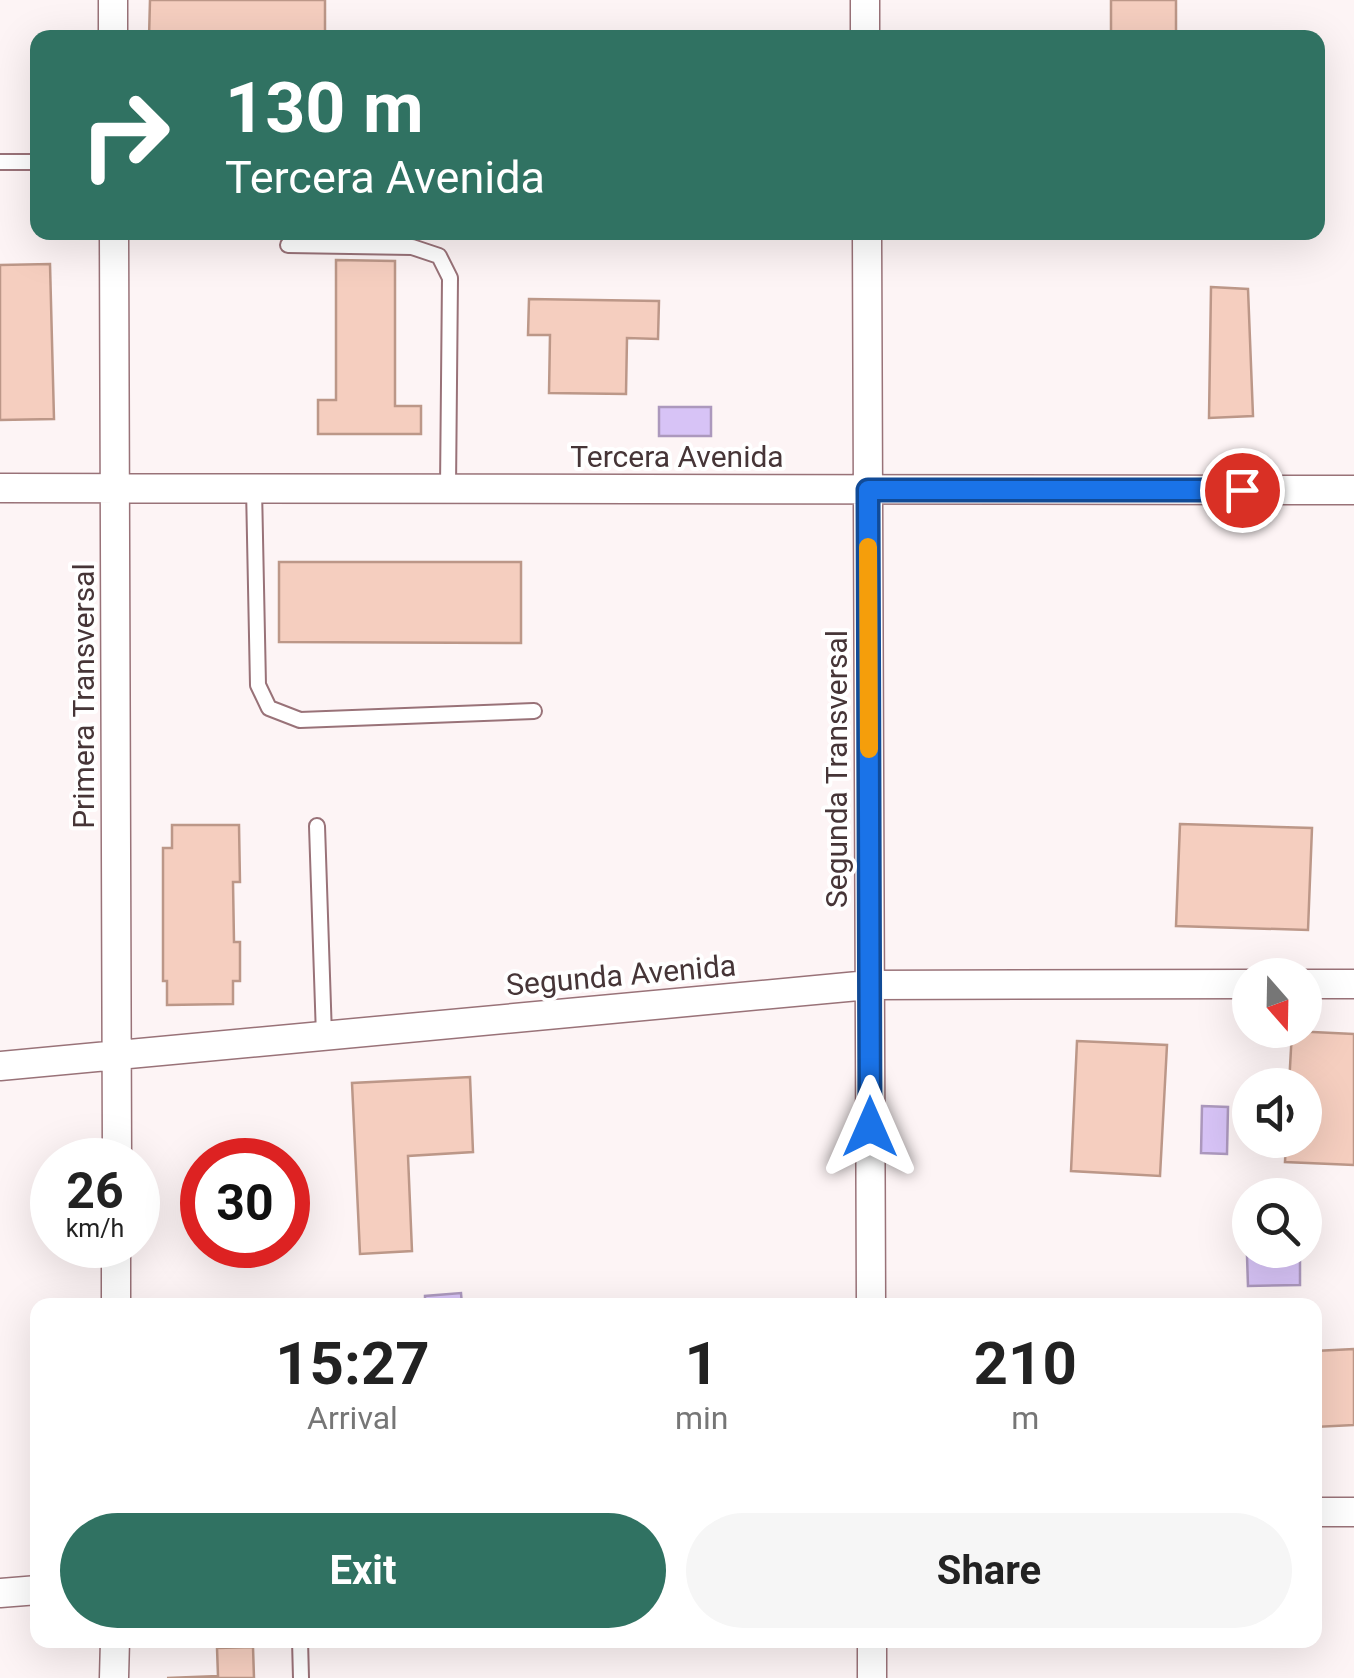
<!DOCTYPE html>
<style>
body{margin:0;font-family:Roboto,sans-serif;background:#f6f6f6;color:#222;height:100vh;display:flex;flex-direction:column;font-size:38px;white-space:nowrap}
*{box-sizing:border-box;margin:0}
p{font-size:32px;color:#767676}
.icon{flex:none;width:55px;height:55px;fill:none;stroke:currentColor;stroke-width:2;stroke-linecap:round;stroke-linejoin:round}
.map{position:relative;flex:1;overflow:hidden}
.panel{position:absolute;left:30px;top:1298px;width:1292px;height:350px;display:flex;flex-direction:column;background:#fff;border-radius:20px;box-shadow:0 10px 40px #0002}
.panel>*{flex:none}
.guide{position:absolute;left:30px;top:30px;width:1295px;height:210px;border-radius:20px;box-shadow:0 10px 40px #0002;background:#307262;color:#fff;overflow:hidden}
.needle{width:65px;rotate:160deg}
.buttons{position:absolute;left:1232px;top:958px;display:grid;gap:20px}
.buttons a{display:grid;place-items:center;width:90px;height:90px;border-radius:50%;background:#fff;box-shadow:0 10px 40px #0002;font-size:50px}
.speed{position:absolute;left:30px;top:1138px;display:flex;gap:20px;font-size:50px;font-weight:700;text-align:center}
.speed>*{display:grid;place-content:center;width:130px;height:130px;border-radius:50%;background:#fff;box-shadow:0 10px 40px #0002;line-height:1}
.speed small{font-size:25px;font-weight:400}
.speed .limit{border:15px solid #d22;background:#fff;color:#111}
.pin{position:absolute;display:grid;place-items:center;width:85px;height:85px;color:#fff;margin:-42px;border:5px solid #fff;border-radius:50%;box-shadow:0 2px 10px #0007}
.me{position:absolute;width:110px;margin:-55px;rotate:0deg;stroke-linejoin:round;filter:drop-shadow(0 0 8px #0008)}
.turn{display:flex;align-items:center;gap:35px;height:210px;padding:0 30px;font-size:45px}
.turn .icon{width:130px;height:130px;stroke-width:2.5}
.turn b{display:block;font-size:70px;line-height:85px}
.eta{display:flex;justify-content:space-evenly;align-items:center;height:170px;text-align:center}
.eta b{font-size:60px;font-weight:700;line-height:70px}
.cta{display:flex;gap:20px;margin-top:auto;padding:20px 30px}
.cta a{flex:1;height:115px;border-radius:60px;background:#307262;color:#fff;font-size:40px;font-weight:700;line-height:115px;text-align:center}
.cta a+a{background:#f6f6f6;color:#222}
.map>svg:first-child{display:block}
.water{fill:#d7c3f6;stroke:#ac98bd;stroke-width:2.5}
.building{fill:#f5cebf;stroke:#bc9788;stroke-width:2.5}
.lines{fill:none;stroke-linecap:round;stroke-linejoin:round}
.service-casing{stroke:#997278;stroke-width:18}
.minor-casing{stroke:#997278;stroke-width:31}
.service{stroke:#fff;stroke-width:14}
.minor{stroke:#fff;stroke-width:28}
.route-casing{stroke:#114b97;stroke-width:25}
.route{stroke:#1a73e8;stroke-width:18}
.slow{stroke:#f59e0b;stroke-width:18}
.labels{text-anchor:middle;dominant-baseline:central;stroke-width:8;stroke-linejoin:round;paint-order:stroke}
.street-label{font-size:30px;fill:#463537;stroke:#fff}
</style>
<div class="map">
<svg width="1354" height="1678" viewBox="0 0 1354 1678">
<rect width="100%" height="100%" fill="#fdf4f5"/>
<path class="water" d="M659,407H711V436H659Z
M1202,1106L1228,1107L1227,1154L1201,1153Z
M1247,1256H1300V1285L1248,1286Z
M461,1293L462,1305H425V1296Z"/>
<path class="building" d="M150,0H325V38H149Z
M1111,0H1176V38H1111Z
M336,260L395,261V406H421V434H318V400H336Z
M50,264L54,419L0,420V265Z
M1211,287L1248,289L1253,416L1209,418Z
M529,299L659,301L658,339L627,338L626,394L549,393L550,335H528Z
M279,562H521V643L279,642Z
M1180,824L1312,828L1308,930L1176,926Z
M172,825H239L240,882H233L234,942H240V981H233V1004L167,1005V981H163V848H172Z
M1292,1031L1354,1034V1165L1285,1162L1286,1140H1305V1085H1289Z
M1077,1041L1167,1045L1160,1176L1071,1171Z
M470,1077L473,1152L408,1156L412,1251L360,1254L352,1083Z
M1354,1349V1425L1315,1427V1351Z
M253,1647L254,1678H167L218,1676L217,1648Z"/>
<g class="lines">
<g class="service-casing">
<path id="service" d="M0,162H38
M288,245L412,247L439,256L450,278L448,487
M254,488L258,685L269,708L300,720L534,711
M317,826L324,1036
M300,1640L301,1678"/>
</g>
<g class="minor-casing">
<path id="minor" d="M113,0V38
M865,0V38
M114,232L117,1160
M867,232L871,1305
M0,488L1354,490
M1305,984H1354
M0,1066L869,985L1250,984
M116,1305V1245
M1315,1512H1354
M0,1593L38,1590
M114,1678L115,1640
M872,1678V1640"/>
</g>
<use href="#service" class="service"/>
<use href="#minor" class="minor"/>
</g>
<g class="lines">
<g class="route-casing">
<path id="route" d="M870,1127L868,490H1242"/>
</g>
<use href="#route" class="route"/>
<path class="slow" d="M868,547L869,749"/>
</g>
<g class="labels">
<g class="street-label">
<text x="677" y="456">Tercera Avenida</text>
<text transform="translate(83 696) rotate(-90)">Primera Transversal</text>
<text transform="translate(836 769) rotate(-90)">Segunda Transversal</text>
<text transform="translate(621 975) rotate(-5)">Segunda Avenida</text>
</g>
</g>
</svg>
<div class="buttons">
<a><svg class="needle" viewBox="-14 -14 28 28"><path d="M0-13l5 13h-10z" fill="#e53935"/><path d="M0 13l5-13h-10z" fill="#767676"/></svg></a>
<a><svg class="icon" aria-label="sound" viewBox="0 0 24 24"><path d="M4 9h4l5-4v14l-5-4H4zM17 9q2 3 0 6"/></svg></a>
<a><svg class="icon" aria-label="search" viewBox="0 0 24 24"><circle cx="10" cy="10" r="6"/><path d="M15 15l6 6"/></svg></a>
</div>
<div class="speed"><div>26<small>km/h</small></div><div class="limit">30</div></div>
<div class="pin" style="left:1242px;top:490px;background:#d93025"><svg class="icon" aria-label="arrive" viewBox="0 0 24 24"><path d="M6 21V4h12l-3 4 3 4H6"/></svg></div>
<svg class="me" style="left:870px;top:1127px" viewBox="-20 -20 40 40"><path d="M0-17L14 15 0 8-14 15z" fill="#1a73e8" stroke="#fff" stroke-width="4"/></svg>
<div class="guide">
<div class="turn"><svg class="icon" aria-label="right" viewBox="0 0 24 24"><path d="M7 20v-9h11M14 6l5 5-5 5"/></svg><div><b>130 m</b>Tercera Avenida</div></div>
</div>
<section class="panel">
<div class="eta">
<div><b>15:27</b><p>Arrival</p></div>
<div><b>1</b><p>min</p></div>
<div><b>210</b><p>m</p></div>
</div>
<div class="cta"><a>Exit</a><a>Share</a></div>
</section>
</div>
